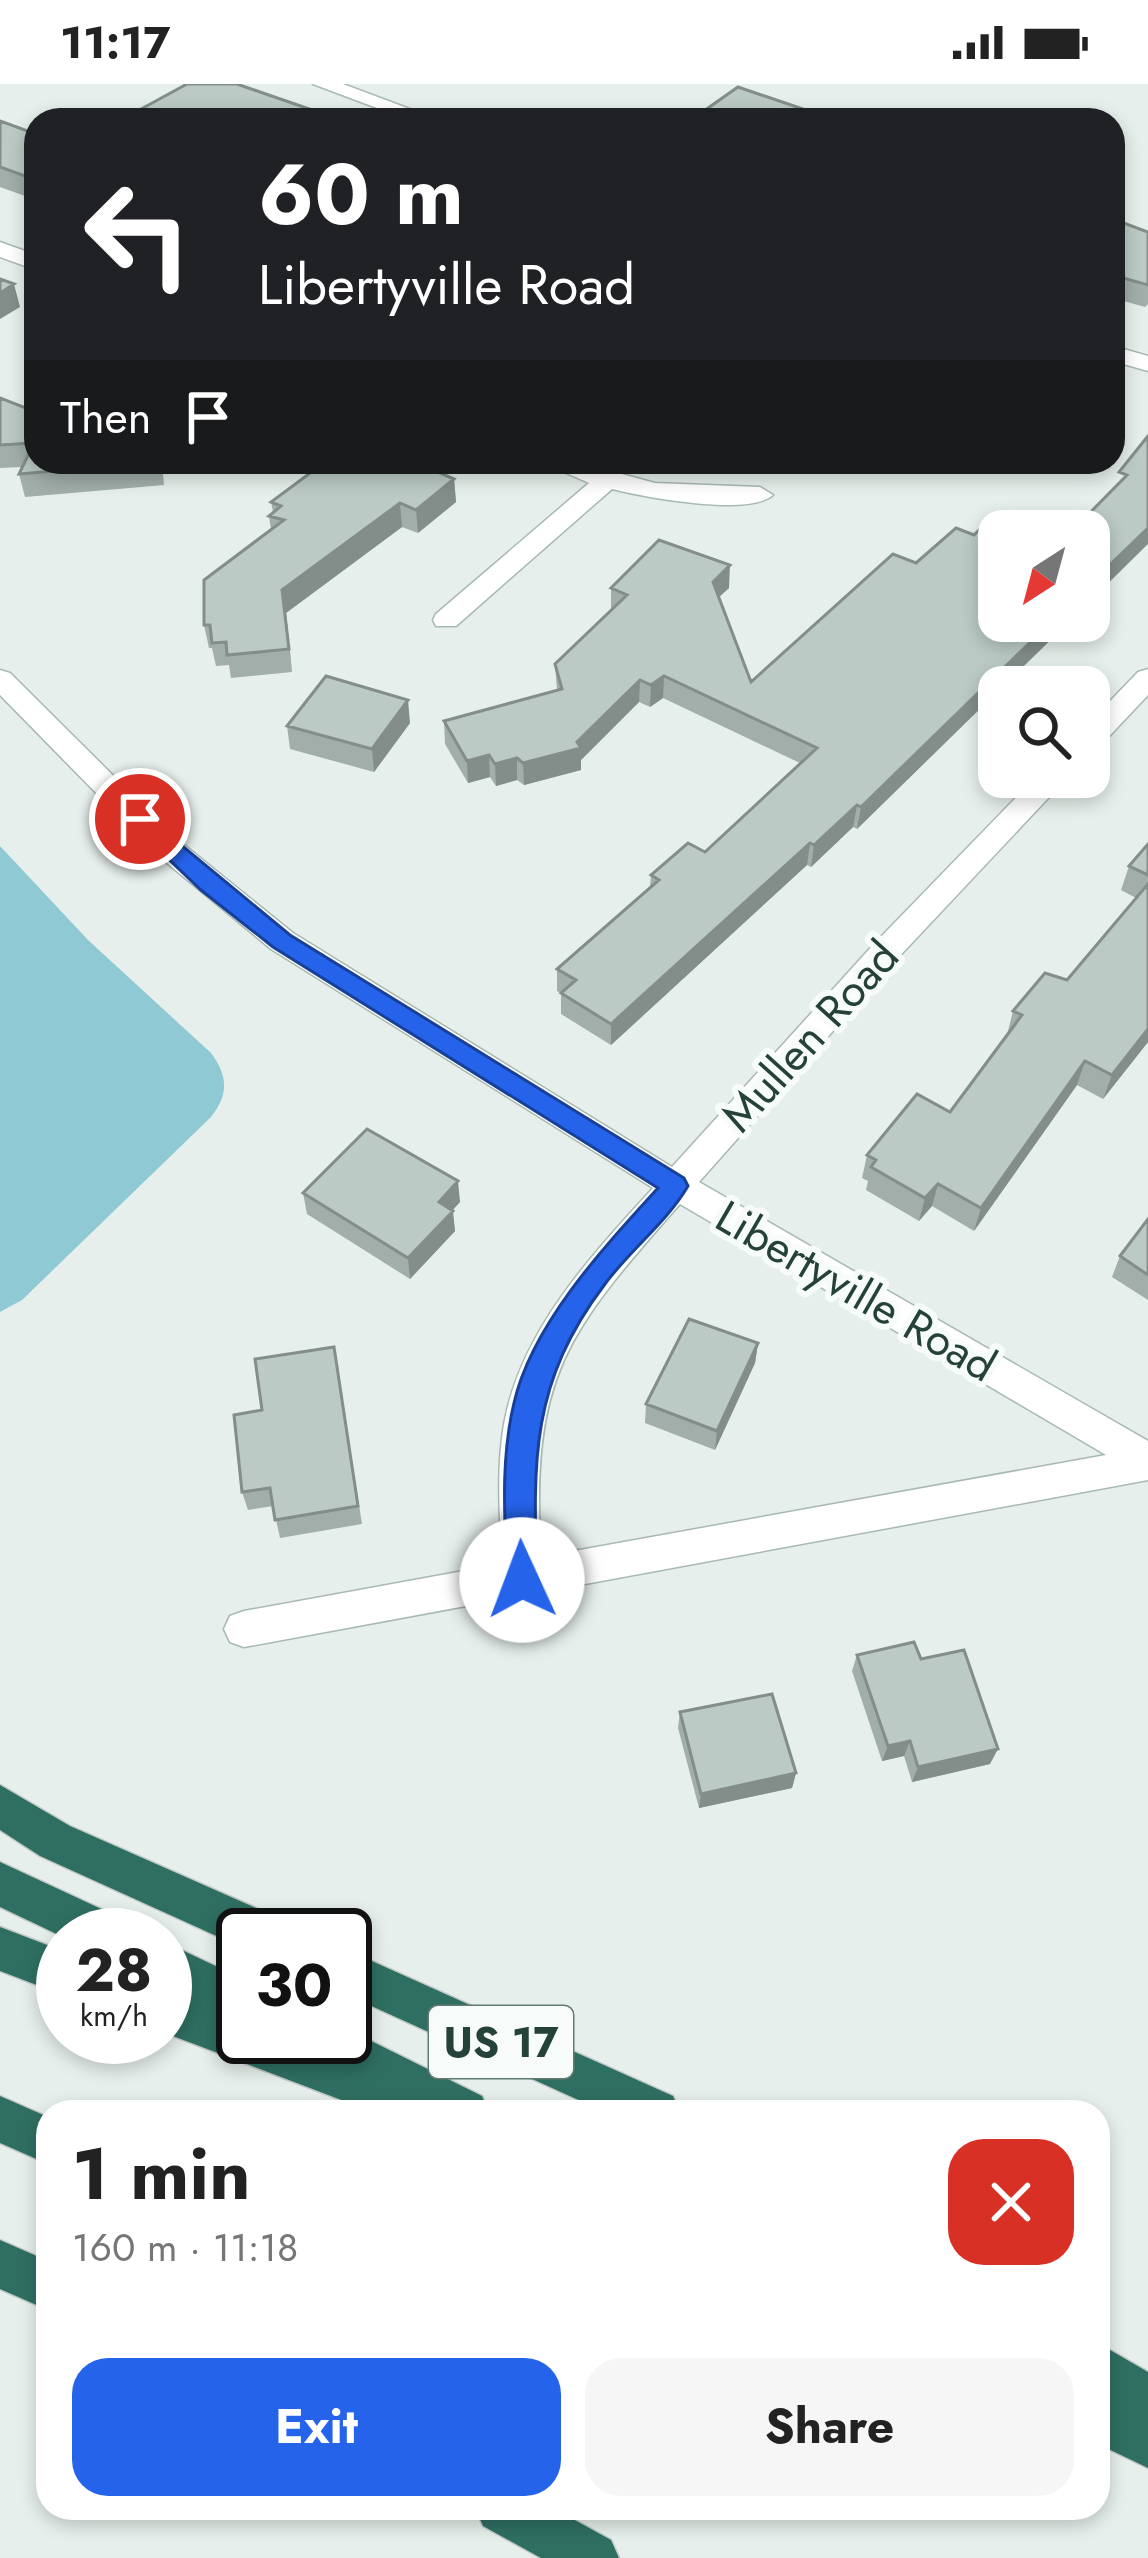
<!DOCTYPE html>
<meta charset="utf-8">
<style>
body{margin:0;font-family:Jost,sans-serif;background:#f6f6f6;color:#222;height:100vh;display:flex;flex-direction:column;font-size:45px;white-space:nowrap}
*{box-sizing:border-box;margin:0}
p{font-size:39px;color:#767676}
.icon{flex:none;width:66px;height:66px;fill:none;stroke:currentColor;stroke-width:2;stroke-linecap:round;stroke-linejoin:round}
.map{position:relative;flex:1;overflow:hidden}
.sheet{position:absolute;left:36px;top:2016px;width:1074px;height:420px;display:flex;flex-direction:column;background:#fff;border-radius:36px;box-shadow:0 6px 18px #0003}
.sheet>*{flex:none}
.banner{position:absolute;left:24px;top:24px;width:1101px;height:366px;border-radius:36px;box-shadow:0 6px 18px #0003;background:#202124;color:#fff;overflow:hidden}
.needle{width:78px;rotate:216deg}
.buttons{position:absolute;left:978px;top:426px;display:grid;gap:24px}
.buttons a{display:grid;place-items:center;width:132px;height:132px;border-radius:24px;background:#fff;box-shadow:0 6px 18px #0003;font-size:60px}
.speed{position:absolute;left:36px;top:1824px;display:flex;gap:24px;font-size:60px;font-weight:700;text-align:center}
.speed>*{display:grid;place-content:center;width:156px;height:156px;border-radius:50%;background:#fff;box-shadow:0 6px 18px #0003;line-height:1}
.speed small{font-size:30px;font-weight:400}
.speed .limit{border:6px solid #111;border-radius:18px;background:#fff;color:#111}
.pin{position:absolute;display:grid;place-items:center;width:102px;height:102px;color:#fff;margin:-51px;border:6px solid #fff;border-radius:50%;box-shadow:0 3px 12px #0007}
.me{position:absolute;width:132px;margin:-66px;rotate:358deg;stroke-linejoin:round;filter:drop-shadow(0 0 9px #0008)}
.turn{display:flex;align-items:center;gap:42px;height:252px;padding:0 36px;font-size:54px}
.turn .icon{width:156px;height:156px;stroke-width:2.5}
.turn b{display:block;font-size:84px;line-height:102px}
.then{display:flex;align-items:center;height:114px;padding:0 36px;background:#0003;gap:24px;font-size:45px}
.round{display:grid;place-items:center;flex:none;width:126px;height:126px;border-radius:36px;background:#f6f6f6}
.headline{display:flex;align-items:center;justify-content:space-between;height:204px;padding:0 36px}
h1{font-size:72px;font-weight:700;line-height:90px}
.cta{display:flex;gap:24px;margin-top:auto;padding:24px 36px}
.cta a{flex:1;height:138px;border-radius:36px;background:#2563eb;color:#fff;font-size:48px;font-weight:700;line-height:138px;text-align:center}
.cta a+a{background:#f6f6f6;color:#222}
.status{display:flex;justify-content:space-between;align-items:center;height:84px;padding:0 60px;background:#fff;direction:ltr}
.status svg{height:33px;fill:currentColor}
.map>svg:first-child{display:block}
.water{fill:#8ec9d4}
.lines{fill:none;stroke-linecap:round;stroke-linejoin:round}
.minor-casing{stroke:#a8b8b2;stroke-width:3}
.highway-casing{stroke:#c2cac8;stroke-width:3}
.minor{fill:#fff;fill-rule:evenodd}
.highway{fill:#2f6f62;fill-rule:evenodd}
.wall{fill:#a1aea9}
.shaded-wall{fill:#838d89}
.building{fill:#bbcac4;stroke:#838d89;stroke-width:3}
.route{fill:#2563eb;stroke:#184099;stroke-width:3}
.labels{text-anchor:middle;dominant-baseline:central;stroke-width:12;stroke-linejoin:round;paint-order:stroke}
.shield{fill:#f7fbf9;stroke:#637a73;stroke-width:3}
.shield-label{font-size:42px;font-weight:bold;fill:#24423a}
.street-label{font-size:45px;fill:#24423a;stroke:#f7fbf9}
</style>
<div class="status"><b>11:17</b><svg viewBox="0 0 49 12"><path d="M0 12V9h3v3zM5 12V6h3v6zM10 12V3h3v9zM15 12V0h3v12zM26 1h20v11H26zM47 4h2v5h-2z"/></svg></div>
<div class="map">
<svg width="1148" height="2474" viewBox="0 0 1148 2474">
<rect width="100%" height="100%" fill="#e6efeb"/>
<path class="water" d="M0,762L88,856L211,969C228,992 229,1010 211,1033L22,1216L0,1228Z"/>
<g class="lines">
<g class="minor-casing">
<path id="minor" d="M313,0H343L439,36H409Z
M0,158L36,171V186L0,173Z
M1113,262L1148,272V287L1113,277Z
M541,378H577L655,399L760,403L773,411C749,433 644,413 612,405L456,542H436L433,536L436,530L589,399Z
M1148,585V611L1099,663L1089,665V639L1138,588Z
M0,586L10,589L178,756L293,849L672,1083L873,861L1036,693H1068L895,877L699,1098L1148,1357V1396L244,1563L230,1558L224,1545L230,1532L244,1527L502,1480C500,1433 496,1386 504,1340C521,1246 591,1172 653,1104L271,865L156,770L0,611ZM680,1120L1106,1371L541,1473C530,1294 565,1250 680,1120Z"/>
</g>
<g class="highway-casing">
<path id="highway" d="M0,1701L70,1742L281,1835L287,1851H243V1864L40,1772L0,1746Z
M0,1778L123,1835L129,1851L63,1853L0,1823Z
M0,1843L63,1867V1911L0,1887Z
M165,1858L243,1895V1953H345V1944L482,2012L489,2028H373L165,1949V1905L176,1909L165,1903Z
M345,1865L673,2012L680,2028H605L345,1910Z
M0,2012L48,2033V2080L0,2059Z
M0,2156L48,2177V2226L0,2205Z
M1098,2259L1148,2288V2384L1098,2360Z
M475,2424H553L611,2456L619,2474H541L483,2442Z"/>
</g>
<use href="#minor" class="minor"/>
<use href="#highway" class="highway"/>
</g>
<path class="wall" d="M0,37L36,50V116L0,103Z
M1113,135L1148,148V220L1145,223L1113,214Z
M0,314L36,328V378H162L164,401L25,413L19,390L22,383L0,384Z
M454,395L456,418L418,449L402,443L286,529L292,588L231,594L229,581L216,582L212,564H209L204,541L271,446L269,432L273,428L271,418Z
M611,504H729L719,513L751,598L999,537H1070L857,745L853,743L811,783L807,781L611,961L561,930V909L557,907V885L650,803L651,791L705,768L800,679L663,614L650,623L639,618L581,676V686L524,701L517,696L496,702L490,693L468,699L445,660L444,637L557,606L555,580L611,526Z
M410,639L374,688L290,665L287,642Z
M1148,760V958L1103,1015L1077,1001L974,1147L932,1122L919,1137L866,1106L868,1097L862,1094L867,1071L950,1028L1007,951L1013,927L1067,896L1136,814L1121,806L1129,782Z
M303,1109L460,1118L452,1126L455,1147L410,1195L307,1130Z
M1148,1135V1216L1112,1193L1120,1172Z
M758,1259L755,1279L715,1366L645,1339L646,1320Z
M334,1263L362,1440L280,1454L273,1422L248,1426L242,1408L262,1326Z
M857,1571L921,1575L990,1680L912,1698L904,1672L882,1677L852,1587Z
M680,1628L796,1689L792,1704L699,1724L678,1644Z"/>
<path class="shaded-wall" d="M803,25L802,36H788Z
M14,200L20,223L0,235V209Z
M454,395L456,418L418,449L416,426Z
M400,419L402,443L286,529L292,588L282,506Z
M1148,444V460L1089,518V501Z
M730,481L729,504L711,520L713,498Z
M1052,537H1070L1002,603H999V606L857,745L861,723Z
M664,592L663,614L650,623L651,601Z
M640,596L639,618L581,676V686L524,701L523,679L577,658Z
M408,616L410,639L374,688L372,665Z
M489,671L490,693L468,699L467,677Z
M517,674V696L496,702L495,680Z
M857,721L853,743L811,783L814,761Z
M810,759L807,781L611,961V940Z
M1148,945V958L1103,1015L1112,991Z
M1085,977L1077,1001L974,1147L981,1124Z
M458,1097L460,1118L441,1139L439,1118Z
M938,1100L932,1122L919,1137L925,1114Z
M453,1127L455,1147L410,1195L408,1174Z
M758,1259L755,1279L715,1366L717,1347Z
M910,1657L904,1672L882,1677L888,1662Z
M998,1665L990,1680L912,1698L918,1683Z
M796,1689L792,1704L699,1724L701,1710Z"/>
<path class="building" d="M187,0H237L341,36H121Z
M738,3L803,25L788,36H691Z
M0,37L36,50V96L0,83Z
M1113,135L1148,148V201L1113,191Z
M0,195L14,200L0,209Z
M0,314L36,328V378H159L19,390L34,359L0,361Z
M1148,352V444L1089,501V447H1072L1127,391L1119,388Z
M325,378H415L454,395L416,426L400,419L282,506L289,565L227,571L226,558L212,559L210,541H204V496L284,436L269,432L281,422L271,418Z
M956,444L974,451L979,446L999,454V537H1052L861,723L857,721L814,761L810,759L611,940L561,909L576,896L557,885L659,796L651,791L688,759L705,768L817,664L664,592L651,601L640,596L577,658L581,664L523,679L517,674L495,680L489,671L467,677L444,637L562,605L555,580L627,511L611,504L659,456L730,481L713,498L751,598L893,470L916,479Z
M326,592L408,616L372,665L287,642Z
M1148,760V791L1129,782Z
M1148,800V945L1112,991L1085,977L981,1124L938,1100L925,1114L871,1083L876,1076L867,1071L917,1010L950,1028L1022,931L1013,927L1045,889L1067,896Z
M367,1045L458,1097L439,1118L453,1127L408,1174L303,1109Z
M1148,1135V1191L1120,1172Z
M689,1235L758,1259L717,1347L646,1320Z
M334,1263L358,1422L275,1436L270,1404L242,1408L234,1331L262,1326L255,1275Z
M914,1558L921,1575L964,1566L998,1665L918,1683L910,1657L888,1662L857,1571Z
M772,1610L796,1689L701,1710L680,1628Z"/>
<path class="route" d="M140,727L290,851L684,1094L688,1102C667,1138 630,1166 605,1200C530,1299 533,1377 537,1496L532,1505L522,1509L511,1505L507,1496C505,1437 500,1377 514,1319C532,1240 605,1162 658,1104L273,863L201,806L132,740V729Z"/>
<g class="labels">
<rect class="shield" x="429" y="1922" width="144" height="72" rx="9"/>
<g class="shield-label">
<text x="501" y="1958">US 17</text>
</g>
<g class="street-label">
<text transform="translate(810 952) rotate(-48)">Mullen Road</text>
<text transform="translate(856 1207) rotate(30)">Libertyville Road</text>
</g>
</g>
</svg>
<div class="buttons">
<a><svg class="needle" viewBox="-14 -14 28 28"><path d="M0-13l5 13h-10z" fill="#e53935"/><path d="M0 13l5-13h-10z" fill="#767676"/></svg></a>
<a><svg class="icon" aria-label="search" viewBox="0 0 24 24"><circle cx="10" cy="10" r="6"/><path d="M15 15l6 6"/></svg></a>
</div>
<div class="speed"><div>28<small>km/h</small></div><div class="limit">30</div></div>
<div class="pin" style="left:140px;top:735px;background:#d93025"><svg class="icon" aria-label="arrive" viewBox="0 0 24 24"><path d="M6 21V4h12l-3 4 3 4H6"/></svg></div>
<svg class="me" style="left:522px;top:1496px" viewBox="-20 -20 40 40"><circle r="19" fill="#fff"/><path d="M0-13L10 11 0 6-10 11z" fill="#2563eb"/></svg>
<div class="banner">
<div class="turn"><svg class="icon" aria-label="left" viewBox="0 0 24 24"><path d="M17 20v-9H6M10 6l-5 5 5 5"/></svg><div><b>60 m</b>Libertyville Road</div></div>
<div class="then">Then<svg class="icon" aria-label="arrive" viewBox="0 0 24 24"><path d="M6 21V4h12l-3 4 3 4H6"/></svg></div>
</div>
<section class="sheet">
<div class="headline"><div><h1>1 min</h1><p>160 m · 11:18</p></div><a class="round" style="background:#d93025;color:#fff"><svg class="icon" aria-label="close" viewBox="0 0 24 24"><path d="M6 6l12 12M18 6L6 18"/></svg></a></div>
<div class="cta"><a>Exit</a><a>Share</a></div>
</section>
</div>
